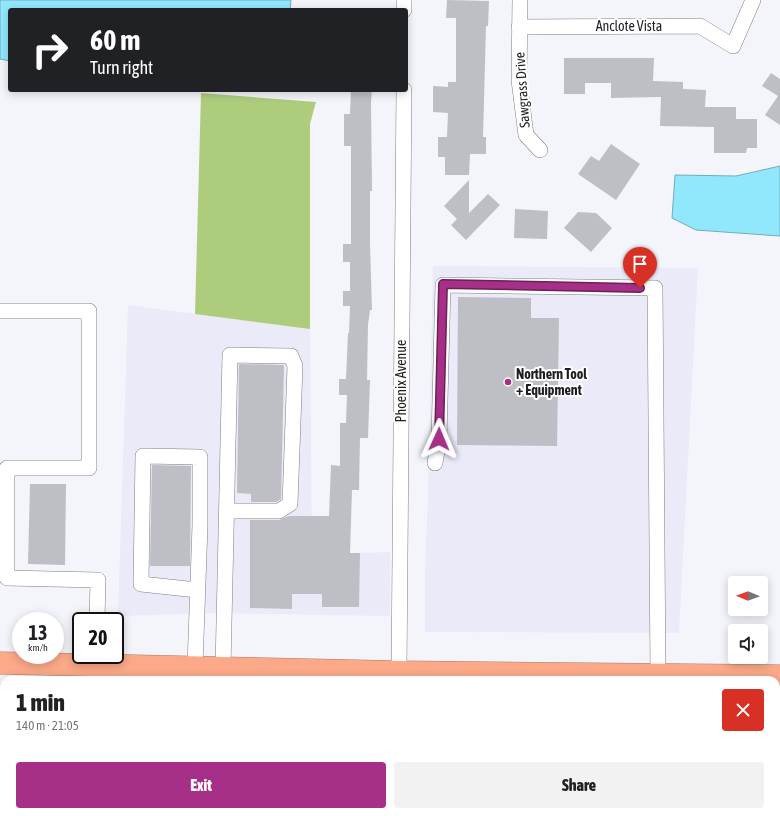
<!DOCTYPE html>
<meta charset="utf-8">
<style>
body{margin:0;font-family:"Asap Condensed",sans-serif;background:#f2f2f2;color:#202124;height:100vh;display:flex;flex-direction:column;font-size:15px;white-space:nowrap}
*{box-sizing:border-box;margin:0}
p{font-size:13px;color:#757577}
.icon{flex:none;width:22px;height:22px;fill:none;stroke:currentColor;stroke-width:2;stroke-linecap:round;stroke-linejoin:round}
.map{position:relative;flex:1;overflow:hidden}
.panel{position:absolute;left:0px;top:676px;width:780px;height:140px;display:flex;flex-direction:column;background:#fff;border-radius:12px 12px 0 0;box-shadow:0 2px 10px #0003}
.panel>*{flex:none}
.guide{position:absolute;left:8px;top:8px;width:400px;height:84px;border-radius:4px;box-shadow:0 2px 10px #0003;background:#202124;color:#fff;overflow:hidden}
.needle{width:26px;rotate:271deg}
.tools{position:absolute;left:728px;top:576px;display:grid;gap:8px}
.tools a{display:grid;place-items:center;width:40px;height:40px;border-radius:4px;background:#fff;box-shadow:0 2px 10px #0003;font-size:20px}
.speed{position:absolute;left:12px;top:612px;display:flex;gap:8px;font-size:20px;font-weight:700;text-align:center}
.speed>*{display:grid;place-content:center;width:52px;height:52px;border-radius:50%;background:#fff;box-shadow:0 2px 10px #0003;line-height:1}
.speed small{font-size:10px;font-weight:400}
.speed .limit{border:2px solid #111;border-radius:6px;background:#fff;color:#111}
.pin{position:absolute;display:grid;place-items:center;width:34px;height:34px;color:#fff;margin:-41px -17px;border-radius:50% 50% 50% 0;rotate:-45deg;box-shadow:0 0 4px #0007}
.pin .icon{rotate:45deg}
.me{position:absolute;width:44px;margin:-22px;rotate:1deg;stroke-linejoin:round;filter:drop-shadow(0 0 3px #0008)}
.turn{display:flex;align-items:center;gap:14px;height:84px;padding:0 16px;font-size:18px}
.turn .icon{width:52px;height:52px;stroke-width:2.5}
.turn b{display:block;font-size:28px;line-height:34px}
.round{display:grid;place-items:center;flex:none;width:42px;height:42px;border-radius:4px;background:#f2f2f2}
.headline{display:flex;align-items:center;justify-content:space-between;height:68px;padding:0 16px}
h1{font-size:24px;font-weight:800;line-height:30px}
.action{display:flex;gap:8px;margin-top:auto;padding:8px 16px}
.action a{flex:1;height:46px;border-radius:4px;background:#a63088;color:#fff;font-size:16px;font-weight:800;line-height:46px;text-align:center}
.action a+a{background:#f2f2f2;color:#202124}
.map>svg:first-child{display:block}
.built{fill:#eaeaf8}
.forest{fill:#adcd7d}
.water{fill:#91e8fd;stroke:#6facbb}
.building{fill:#bebec5}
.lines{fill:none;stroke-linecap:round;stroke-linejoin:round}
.minor-casing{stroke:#7e7e84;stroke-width:16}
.highway-casing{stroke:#ae7964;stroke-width:23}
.minor{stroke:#fff;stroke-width:15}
.highway{stroke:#fba988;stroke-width:22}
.route-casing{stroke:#6c1f58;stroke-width:10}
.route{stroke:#a63088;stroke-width:7}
.poi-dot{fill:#a63088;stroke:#fff;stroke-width:1.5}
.labels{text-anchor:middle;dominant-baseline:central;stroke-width:4;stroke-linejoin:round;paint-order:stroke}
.street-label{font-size:14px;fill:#1f1f22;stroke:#fff}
.poi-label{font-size:14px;font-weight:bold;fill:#1f1f22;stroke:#fff;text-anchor:start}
</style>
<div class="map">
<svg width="780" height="816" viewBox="0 0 780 816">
<rect width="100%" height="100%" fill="#f4f5fb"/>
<path class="built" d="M433,266L698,268L679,633L425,632V570L428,495Z
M128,305L310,329L312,555L390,552V616L217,613L118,616Z
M0,742H4V812H171V816H0Z
M189,812H413V816H189Z"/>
<path class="forest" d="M201,93L316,102L310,124V329L195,314Z"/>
<path class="water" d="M0,0H291L290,10H10V61L0,59Z
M780,166V236L696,230L672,218L675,175L736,176Z"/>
<path class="building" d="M447,0L489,1L488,26H486L483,137H486V154H470L469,175H445V157H438V137H447L448,113L433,112V86L448,87V82H456V18H446Z
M564,58H654L653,81L683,82V89L706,90L705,107H736V119H757V148H747L746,153H714V127L660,126L661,97L611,98V83H585V94H564Z
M771,73L780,79V125L765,115L778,96L762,86Z
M351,90H372L371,102L372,191H370V244L372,310H370L368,325L367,380H370L368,438H360L359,490H352L350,553H360L359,607H322V594H292V609L250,608V520H279L289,516H329L331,465L340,466V423H346L347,395H339V379H346L348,333H349L350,306H343V291H350V262H343V244H351V146H344V114H350Z
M611,144L640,164L616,200L578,174L591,156L599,161Z
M469,180V213L488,194L500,205L466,240L451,225L457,219L444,206Z
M515,209L548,211L547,239L514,238Z
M578,212L596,213L612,228L591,252L564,228Z
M458,297L531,298V318H559L557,446L457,445Z
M239,364L284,365L281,499L276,502H251V494L237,493Z
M152,465L191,466L190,566H150Z
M30,484H66L65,565L28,564Z"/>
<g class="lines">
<g class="minor-casing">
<path id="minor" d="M520,0L519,80L526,135L540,150
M404,10V0
M519,27L700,26L733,46L753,0
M0,311H89V468H7V578L98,580L97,621
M435,463L439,439L443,285L655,288L658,675
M195,667L200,525V457L143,456L141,584L197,590
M223,668L230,355L291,356L295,366L290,504L279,511H227
M399,672L404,90
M0,786H4
M8,816V812
M53,816V812
M149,816V812
M180,816V812
M230,816V812
M394,816V812"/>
</g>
<g class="highway-casing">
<path id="highway" d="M0,663L399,672L780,676
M0,708L4,709
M776,721L780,722"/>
</g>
<use href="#minor" class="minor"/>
<use href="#highway" class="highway"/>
</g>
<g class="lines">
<g class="route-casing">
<path id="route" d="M439,439L443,284L640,288"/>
</g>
<use href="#route" class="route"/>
</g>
<circle class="poi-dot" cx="508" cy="382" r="4"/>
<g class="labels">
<g class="street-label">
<text x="629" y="26">Anclote Vista</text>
<text transform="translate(522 90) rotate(-94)">Sawgrass Drive</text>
<text transform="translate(401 381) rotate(-90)">Phoenix Avenue</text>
</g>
<g class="poi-label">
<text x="516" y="374">Northern Tool<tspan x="516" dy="16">+ Equipment</tspan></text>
</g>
</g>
</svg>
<div class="tools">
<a><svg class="needle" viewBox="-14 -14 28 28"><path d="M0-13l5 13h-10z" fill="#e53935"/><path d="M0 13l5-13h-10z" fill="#757577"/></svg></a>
<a><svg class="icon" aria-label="sound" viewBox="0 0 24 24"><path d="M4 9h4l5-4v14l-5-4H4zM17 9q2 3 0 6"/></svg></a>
</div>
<div class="speed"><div>13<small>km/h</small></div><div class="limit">20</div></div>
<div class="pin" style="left:640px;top:288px;background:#d93025"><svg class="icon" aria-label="arrive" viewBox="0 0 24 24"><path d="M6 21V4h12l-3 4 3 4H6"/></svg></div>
<svg class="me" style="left:439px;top:439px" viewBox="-20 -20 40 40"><path d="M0-17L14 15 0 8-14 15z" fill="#a63088" stroke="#fff" stroke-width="4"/></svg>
<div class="guide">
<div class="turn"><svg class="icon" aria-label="right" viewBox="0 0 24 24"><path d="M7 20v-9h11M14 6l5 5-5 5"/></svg><div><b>60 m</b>Turn right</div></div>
</div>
<section class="panel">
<div class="headline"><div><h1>1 min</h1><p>140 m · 21:05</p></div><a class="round" style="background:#d93025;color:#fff"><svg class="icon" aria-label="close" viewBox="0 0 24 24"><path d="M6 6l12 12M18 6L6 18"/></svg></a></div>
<div class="action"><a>Exit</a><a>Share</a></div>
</section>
</div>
